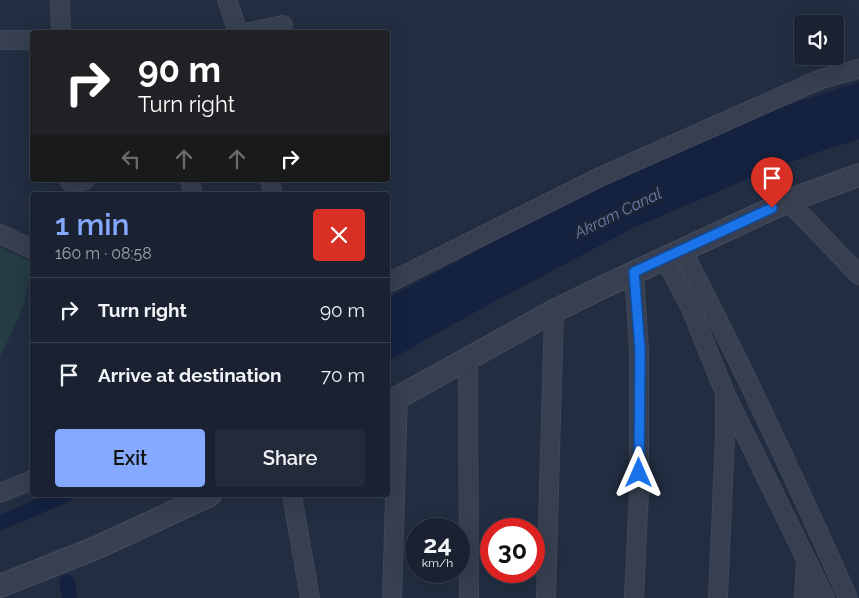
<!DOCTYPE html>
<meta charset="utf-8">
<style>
body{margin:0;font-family:Raleway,sans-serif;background:#232a39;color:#f1f3f6;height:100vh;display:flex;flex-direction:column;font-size:19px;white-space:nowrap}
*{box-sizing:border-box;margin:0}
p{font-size:16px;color:#9fa4ab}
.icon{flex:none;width:28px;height:28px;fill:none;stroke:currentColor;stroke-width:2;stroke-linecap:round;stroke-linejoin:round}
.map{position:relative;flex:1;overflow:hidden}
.drawer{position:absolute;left:30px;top:192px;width:360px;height:305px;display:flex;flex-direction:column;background:#1a2231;border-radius:5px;box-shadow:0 5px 20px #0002,0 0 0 1px #383f4d}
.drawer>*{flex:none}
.hud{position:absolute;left:30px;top:30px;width:360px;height:152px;border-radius:5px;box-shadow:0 5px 20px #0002,0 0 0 1px #383f4d;background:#202124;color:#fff;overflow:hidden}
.fabs{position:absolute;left:794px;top:15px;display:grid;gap:10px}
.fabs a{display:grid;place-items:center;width:50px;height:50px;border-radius:5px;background:#1a2231;box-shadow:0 5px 20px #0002,0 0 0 1px #383f4d;font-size:25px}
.speed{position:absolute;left:405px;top:518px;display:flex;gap:10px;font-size:25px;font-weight:700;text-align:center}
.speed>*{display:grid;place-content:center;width:65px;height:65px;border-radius:50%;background:#1a2231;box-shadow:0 5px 20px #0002,0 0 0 1px #383f4d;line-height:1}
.speed small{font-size:12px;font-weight:400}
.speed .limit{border:8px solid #d22;background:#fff;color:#111}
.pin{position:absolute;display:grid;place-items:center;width:42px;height:42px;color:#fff;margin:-51px -21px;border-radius:50% 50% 50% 0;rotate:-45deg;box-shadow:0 0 5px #0007}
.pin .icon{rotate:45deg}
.me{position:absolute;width:55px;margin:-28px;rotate:0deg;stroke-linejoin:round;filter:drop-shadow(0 0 4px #0008)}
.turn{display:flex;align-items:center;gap:18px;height:105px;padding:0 25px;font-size:22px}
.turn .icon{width:65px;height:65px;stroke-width:2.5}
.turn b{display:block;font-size:35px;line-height:42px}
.lanes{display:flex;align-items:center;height:48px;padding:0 25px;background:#0003;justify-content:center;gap:25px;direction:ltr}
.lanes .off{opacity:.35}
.round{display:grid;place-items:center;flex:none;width:52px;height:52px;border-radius:5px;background:#232a39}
.head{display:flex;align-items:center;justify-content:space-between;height:85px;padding:0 25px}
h1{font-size:30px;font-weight:600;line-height:38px;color:#84a9ff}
.primary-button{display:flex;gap:10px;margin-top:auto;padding:10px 25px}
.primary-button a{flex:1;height:58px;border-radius:5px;background:#84a9ff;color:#111;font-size:20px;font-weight:600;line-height:58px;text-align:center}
.primary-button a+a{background:#232a39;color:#f1f3f6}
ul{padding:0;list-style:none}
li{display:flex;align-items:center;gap:15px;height:65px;padding:0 25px;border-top:1px solid #383f4d}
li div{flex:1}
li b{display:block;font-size:19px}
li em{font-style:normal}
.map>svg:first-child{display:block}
.green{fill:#243c42}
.water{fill:#142240}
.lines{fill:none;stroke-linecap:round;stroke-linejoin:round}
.canal{stroke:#142240;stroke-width:15}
.minor-casing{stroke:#404859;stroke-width:20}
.tertiary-casing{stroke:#404859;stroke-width:24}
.minor{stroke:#373f50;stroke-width:18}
.tertiary{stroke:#373f50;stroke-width:21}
.route-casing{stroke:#114b97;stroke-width:12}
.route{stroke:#1a73e8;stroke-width:9}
.labels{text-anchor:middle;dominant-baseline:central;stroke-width:5;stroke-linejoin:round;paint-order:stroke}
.water-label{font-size:16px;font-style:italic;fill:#6980ad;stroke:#1c2435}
</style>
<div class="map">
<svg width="859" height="598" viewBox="0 0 859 598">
<rect width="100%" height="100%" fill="#222d41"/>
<path class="green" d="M0,247L32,262L23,308L0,357Z"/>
<path class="water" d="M859,82V139L827,149L764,172L633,228L486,306L388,361V298L567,203L683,146L773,110Z"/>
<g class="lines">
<path class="canal" d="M0,523L65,495
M67,582L70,598"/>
<g class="minor-casing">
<path id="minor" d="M60,0L61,32
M227,0L238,32
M250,32L283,25
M0,40H32
M190,180L193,195
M270,180L273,195
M70,182L85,180
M788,201L859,275
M0,234L32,249
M682,250C742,364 796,481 848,598
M664,258L690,306L725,393L825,598
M388,283L600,177L821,79L859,69
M468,360L469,598
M0,493L32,480
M292,495L310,598
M392,598L398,397
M546,598L554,311
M634,598L639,491V350L634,272
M718,598L725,435V398
M804,598L806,562"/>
</g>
<g class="tertiary-casing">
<path id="tertiary" d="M388,403L554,311L601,288L788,201L859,175
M0,586L98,547L210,495"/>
</g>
<use href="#minor" class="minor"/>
<use href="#tertiary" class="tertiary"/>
</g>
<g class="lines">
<g class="route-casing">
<path id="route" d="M639,473L640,350L634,272L772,208"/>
</g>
<use href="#route" class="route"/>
</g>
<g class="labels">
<g class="water-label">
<text transform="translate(618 213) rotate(-26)">Akram Canal</text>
</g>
</g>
</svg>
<div class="fabs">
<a><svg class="icon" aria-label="sound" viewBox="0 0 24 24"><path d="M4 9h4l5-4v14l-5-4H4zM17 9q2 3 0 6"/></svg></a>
</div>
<div class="speed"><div>24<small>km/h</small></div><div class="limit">30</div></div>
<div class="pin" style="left:772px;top:208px;background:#d93025"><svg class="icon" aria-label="arrive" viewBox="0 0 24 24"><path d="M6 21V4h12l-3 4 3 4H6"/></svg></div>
<svg class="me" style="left:639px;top:473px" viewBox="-20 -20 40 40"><path d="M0-17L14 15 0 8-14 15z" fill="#1a73e8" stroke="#fff" stroke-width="4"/></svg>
<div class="hud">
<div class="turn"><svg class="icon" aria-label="right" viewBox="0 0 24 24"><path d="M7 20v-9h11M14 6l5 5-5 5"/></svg><div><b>90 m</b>Turn right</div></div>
<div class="lanes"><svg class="icon off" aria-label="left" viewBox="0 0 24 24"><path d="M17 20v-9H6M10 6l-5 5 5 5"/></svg><svg class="icon off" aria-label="ahead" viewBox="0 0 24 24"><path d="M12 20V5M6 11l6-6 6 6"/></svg><svg class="icon off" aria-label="ahead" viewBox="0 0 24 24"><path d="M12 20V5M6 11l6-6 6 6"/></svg><svg class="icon" aria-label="right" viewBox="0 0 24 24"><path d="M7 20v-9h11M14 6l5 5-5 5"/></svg></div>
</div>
<section class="drawer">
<div class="head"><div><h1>1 min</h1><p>160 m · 08:58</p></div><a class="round" style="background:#d93025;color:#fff"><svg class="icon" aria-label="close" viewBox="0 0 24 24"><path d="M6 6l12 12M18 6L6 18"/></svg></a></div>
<ul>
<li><svg class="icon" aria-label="right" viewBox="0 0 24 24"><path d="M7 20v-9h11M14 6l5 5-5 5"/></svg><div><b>Turn right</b></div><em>90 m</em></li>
<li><svg class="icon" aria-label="arrive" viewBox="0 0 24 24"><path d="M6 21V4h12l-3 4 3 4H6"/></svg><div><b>Arrive at destination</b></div><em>70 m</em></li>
</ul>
<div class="primary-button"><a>Exit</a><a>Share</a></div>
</section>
</div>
